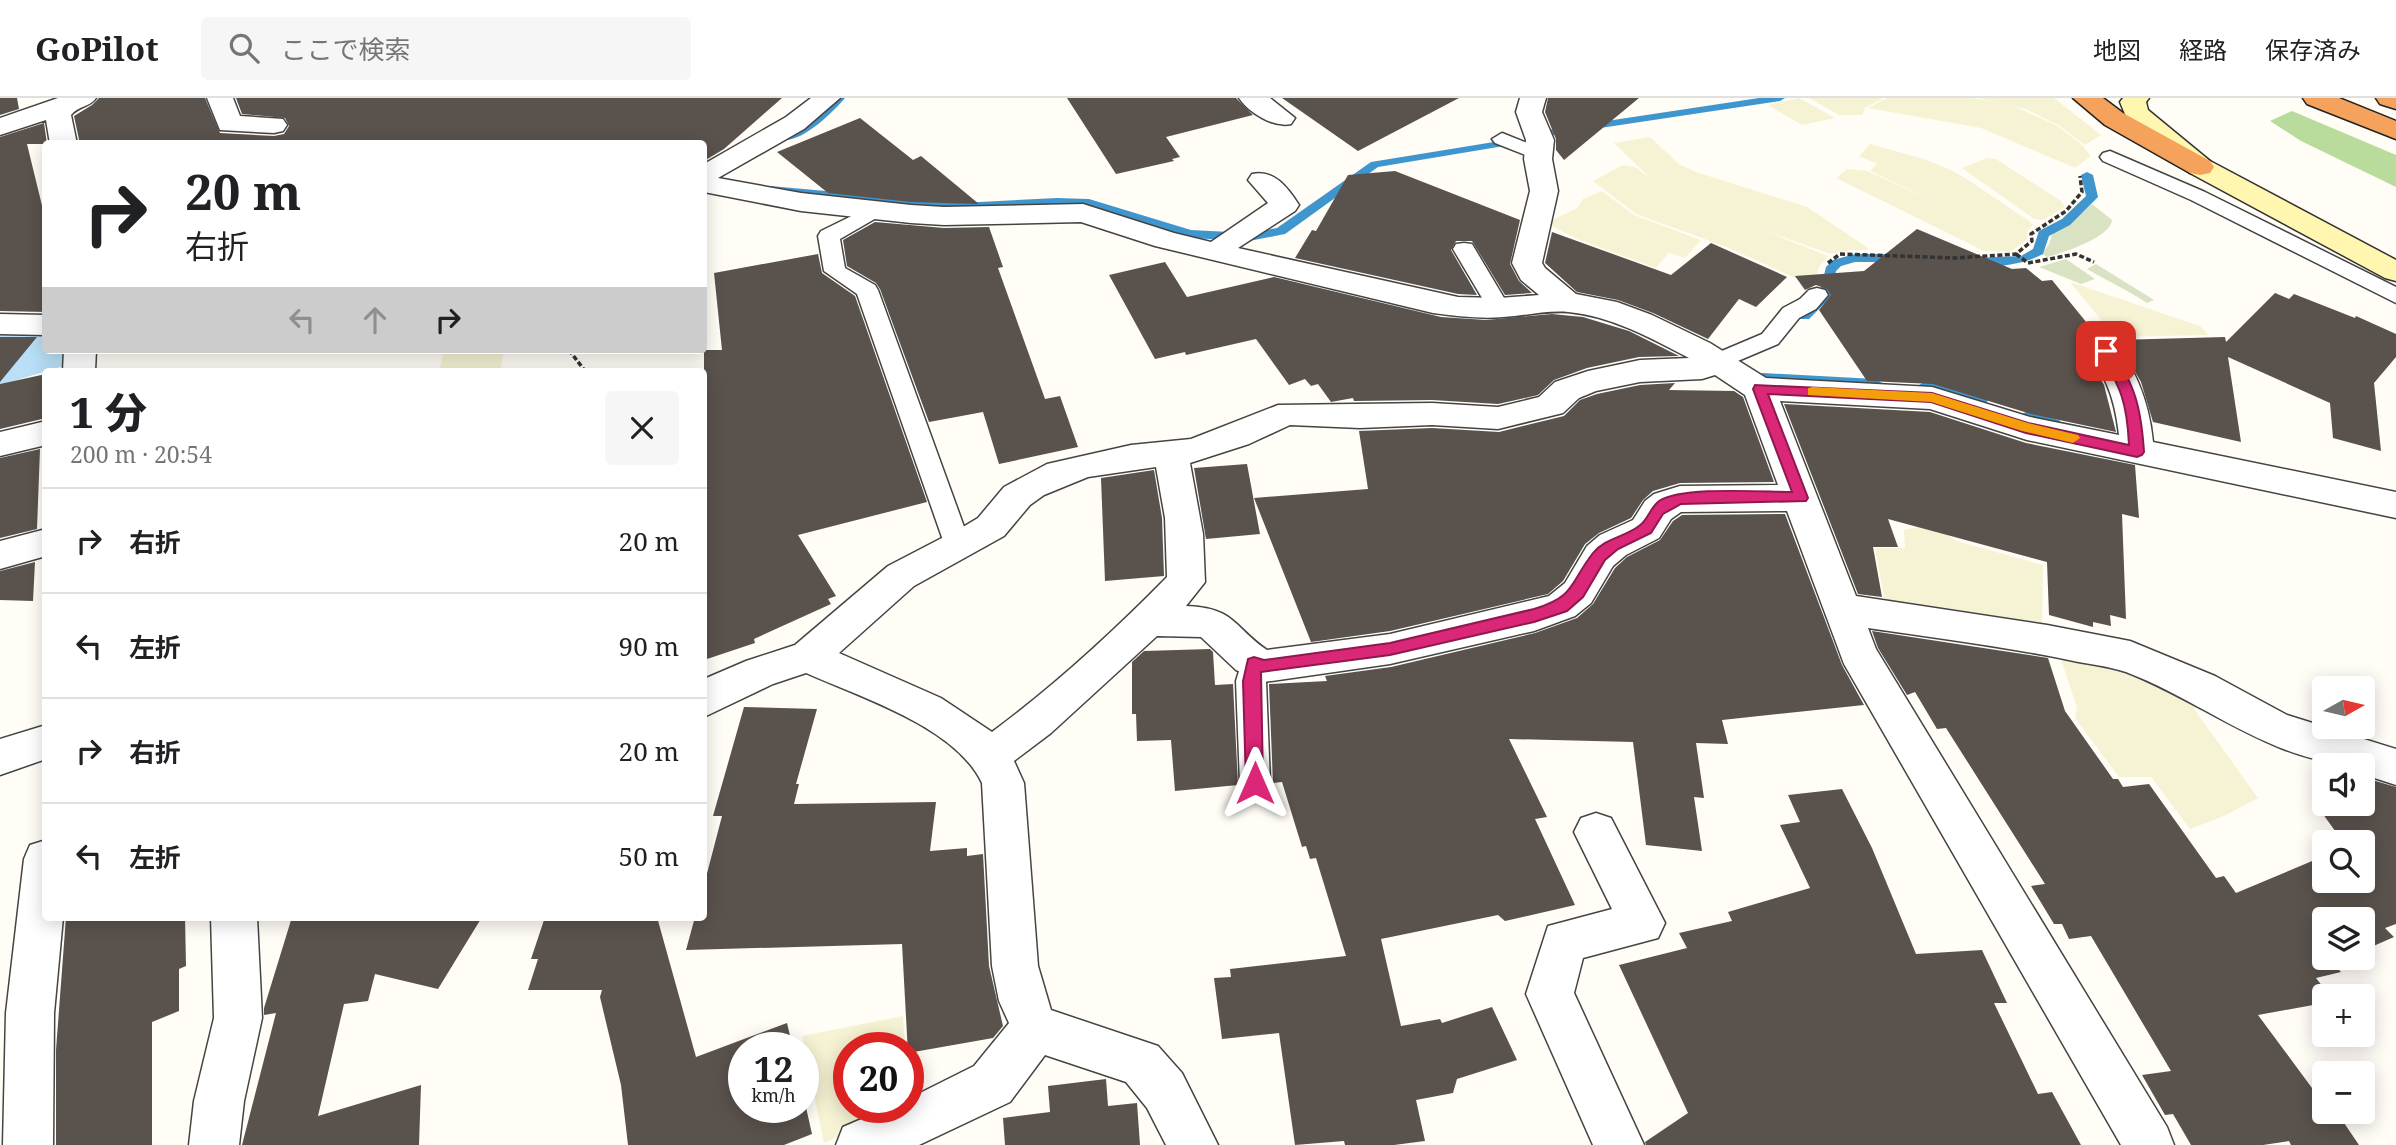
<!DOCTYPE html>
<html lang="ja">
<meta charset="utf-8">
<style>
body{margin:0;font-family:"Noto Serif","Noto Sans JP",serif;background:#f6f6f6;color:#202124;height:100vh;display:flex;flex-direction:column;font-size:26px;white-space:nowrap}
*{box-sizing:border-box;margin:0}
p{font-size:23px;color:#757577}
.icon{flex:none;width:38px;height:38px;fill:none;stroke:currentColor;stroke-width:2;stroke-linecap:round;stroke-linejoin:round}
.map{position:relative;flex:1;overflow:hidden}
.details{position:absolute;left:42px;top:270px;width:665px;height:553px;display:flex;flex-direction:column;background:#fff;border-radius:7px;box-shadow:0 4px 18px #0003}
.details>*{flex:none}
.banner{position:absolute;left:42px;top:42px;width:665px;height:214px;border-radius:7px;box-shadow:0 4px 18px #0003;background:#fff;color:#202124;overflow:hidden}
.needle{width:46px;rotate:82deg}
.buttons{position:absolute;left:2312px;top:578px;display:grid;gap:14px}
.buttons a{display:grid;place-items:center;width:63px;height:63px;border-radius:7px;background:#fff;box-shadow:0 4px 18px #0003;font-size:35px}
.speed{position:absolute;left:728px;top:934px;display:flex;gap:14px;font-size:35px;font-weight:700;text-align:center}
.speed>*{display:grid;place-content:center;width:91px;height:91px;border-radius:50%;background:#fff;box-shadow:0 4px 18px #0003;line-height:1}
.speed small{font-size:18px;font-weight:400}
.speed .limit{border:10px solid #d22;background:#fff;color:#111}
.pin{position:absolute;display:grid;place-items:center;width:60px;height:60px;color:#fff;margin:-30px;border-radius:14px;box-shadow:0 4px 10px #0006}
.me{position:absolute;width:77px;margin:-38px;rotate:0deg;stroke-linejoin:round;filter:drop-shadow(0 0 5px #0008)}
.turn{display:flex;align-items:center;gap:24px;height:147px;padding:0 28px;font-size:32px}
.turn .icon{width:91px;height:91px;stroke-width:2.5}
.turn b{display:block;font-size:49px;line-height:60px}
.lanes{display:flex;align-items:center;height:66px;padding:0 28px;background:#0003;justify-content:center;gap:35px;direction:ltr}
.lanes .off{opacity:.35}
.round{display:grid;place-items:center;flex:none;width:74px;height:74px;border-radius:7px;background:#f6f6f6}
.headline{display:flex;align-items:center;justify-content:space-between;height:119px;padding:0 28px}
h1{font-size:42px;font-weight:800;line-height:52px}
ul{padding:0;list-style:none}
li{display:flex;align-items:center;gap:21px;height:105px;padding:0 28px;border-top:2px solid #e0e0e0}
li div{flex:1}
li b{display:block;font-size:26px}
li em{font-style:normal}
header{display:flex;align-items:center;gap:42px;box-sizing:border-box;height:98px;padding:0 35px;background:#fff;border-bottom:2px solid #e0e0e0}
header strong{font-size:33px}
nav{display:flex;gap:38px;margin-inline-start:auto;font-size:24px}
.search{width:490px;height:63px;background:#f6f6f6;display:flex;align-items:center;gap:18px;box-sizing:border-box;padding:0 24px;border-radius:7px;color:#757577;font-size:26px}
.map>svg:first-child{display:block}
.farmland{fill:#f6f3d4}
.forest{fill:#b9dc9c}
.cemetery{fill:#d9e3c4}
.lines{fill:none;stroke-linecap:round;stroke-linejoin:round}
.stream{fill:#3f96cf;fill-rule:evenodd}
.river{fill:#b9e0f7;fill-rule:evenodd}
.building{fill:#5a524d}
.lane-casing{stroke:#444;stroke-width:3}
.street-casing{stroke:#444;stroke-width:3}
.secondary-casing{stroke:#333;stroke-width:3}
.highway-casing{stroke:#222;stroke-width:3}
.path{stroke:#333;stroke-width:3.5;stroke-dasharray:5 2.5;stroke-linecap:butt}
.lane{fill:#fff;fill-rule:evenodd}
.street{fill:#fff;fill-rule:evenodd}
.secondary{fill:#fff6b0;fill-rule:evenodd}
.highway{fill:#f5a25d;fill-rule:evenodd}
.route{fill:#db2777;stroke:#8e194d;stroke-width:2}
.slow{fill:#f59e0b}
</style>
<header>
<strong>GoPilot</strong>
<div class="search"><svg class="icon" aria-label="search" viewBox="0 0 24 24"><circle cx="10" cy="10" r="6"/><path d="M15 15l6 6"/></svg>ここで検索</div>
<nav><a>地図</a><a>経路</a><a>保存済み</a></nav>
</header>
<div class="map">
<svg width="2396" height="1047" viewBox="0 0 2396 1047">
<rect width="100%" height="100%" fill="#fffdf5"/>
<path class="farmland" d="M1799,0L1835,20L1802,27L1768,7Z
M1809,0H1880L1882,1L1865,10L1862,17H1839Z
M1887,0H1972L2011,7L2056,27L2082,47L2091,58L2075,70L1981,30L1868,10Z
M1978,0H2054L2101,37L2085,47L2058,27L2026,11Z
M1650,39L1679,66L1696,74L1807,109L1868,150L1867,152H1850L1830,156L1763,132L1828,158L1819,169L1814,188L1724,148L1636,116L1593,83L1623,67L1635,69L1650,80L1614,45Z
M1870,46L1924,61L1951,72L1970,83L2029,123L2033,127L2028,132L2027,142L2010,154L1984,153L1836,80L1847,71L1867,73L1942,107L1870,73L1877,66L1859,58Z
M1987,60L1996,61L2061,103L2065,109L2043,122L2034,121L1962,70Z
M1602,93L1634,117L1701,142L1685,160L1669,155L1656,170L1577,141L1546,125L1577,110L1583,101Z
M2070,184L2200,228L2209,237L2115,239Z
M444,252H504L500,273H439Z
M1929,427L1957,443L2043,467L2042,533L1886,509L1875,450H1905L1904,432Z
M2059,555L2116,566L2205,600L2194,611L2258,700L2224,718L2190,731L2151,679H2119L2075,620L2077,610Z
M903,918L905,950H849V1010H906L824,1045L802,938Z"/>
<path class="forest" d="M2292,13L2396,57V89L2301,43L2270,23Z"/>
<path class="cemetery" d="M2092,106L2112,122C2111,139 2063,155 2047,159L2042,156L2049,146L2053,134L2066,129Z
M2066,161L2095,181L2081,186L2039,169Z
M2096,166L2154,202L2147,205C2128,192 2107,183 2087,171Z"/>
<g class="lines">
<path class="stream" d="M834,0H845C833,14 803,44 783,42V38L805,26Z
M1759,0H1785L1780,3L1547,38L1542,35L1547,32Z
M1500,43L1506,46L1504,48L1378,69L1285,136L1249,143L1190,140L1088,107L1057,106L960,113L918,111L878,103L770,94L764,91L770,88L960,105L1057,100L1089,101L1191,132L1249,135L1277,130L1371,64Z
M2087,74L2093,77L2098,99L2070,127L2049,138L2043,156C2023,167 1989,171 1966,167V161L1970,160L2021,158L2033,151L2039,133L2062,121L2086,98L2081,77Z
M1855,156H1902L1908,160L1902,164H1855L1841,168L1836,173L1831,199L1809,221H1799V215L1819,198L1826,169L1833,162Z
M1763,275L1875,281L1882,285L1875,289L1758,282V276Z
M1926,283L1986,300L1988,303L1981,308L1921,290L1919,287Z
M2027,313L2059,322L2061,325L2054,330L2022,321L2020,318Z"/>
<path class="river" d="M46,224V252H81L73,265L0,287V236Z"/>
</g>
<path class="building" d="M0,0H17L19,11L0,17Z
M99,0H205L220,35L274,38L284,36L289,28L285,20L242,16L236,0H782L724,51L704,63V46H80L74,18L92,7Z
M1067,0H1236L1253,17L1166,39L1180,59L1172,61L1174,63L1116,76Z
M1282,0H1459L1358,53Z
M1548,0H1639L1564,62L1556,52V41L1545,14Z
M860,20L913,62L921,58L979,106L911,104L828,95L777,54Z
M44,25L47,46H27L46,124V214L0,213V39Z
M1395,73L1520,122L1510,166L1519,183L1532,195L1505,197L1472,143H1456L1451,152L1477,197L1458,196L1295,160L1312,132L1316,133L1348,77Z
M875,124L944,130L989,129L1003,169L998,170L1045,301L1060,298L1078,349L999,366L983,314L929,324L880,191L876,185L847,168L843,142Z
M1917,131L2012,171L2026,170L2042,183L2052,182L2091,230L2083,232L2077,241L2104,287L2116,334L2031,316L1933,286L1867,283L1819,212L1831,197L1827,191L1816,187L1805,192L1795,178L1864,173Z
M1552,134L1671,177L1711,145L1787,179L1756,209L1739,201L1708,241L1653,215L1618,202L1577,194L1545,165Z
M818,156L822,175L855,198L927,404L798,437L836,498L828,501L831,506L754,541L755,545L704,562V252H722L714,175Z
M1165,164L1187,199L1274,179L1441,219L1486,222L1552,216L1583,219L1629,233L1679,258L1639,259L1587,270L1554,282L1538,297L1498,306L1432,302L1354,303L1353,300L1331,304L1318,286L1311,288L1305,281L1289,287L1256,241L1186,257L1185,254L1155,261L1109,177Z
M2275,195L2289,201L2294,196L2355,220L2356,218L2396,236V259L2374,285L2381,353L2333,340L2330,305L2228,259L2241,344L2153,324L2141,284L2117,242L2225,239L2226,244Z
M0,239H37L0,284Z
M46,276V320L0,331V286Z
M1675,285L1669,292L1734,293L1743,299L1774,384L1680,385L1653,393L1643,402L1631,420L1599,435L1585,446L1563,483L1548,496L1390,533L1311,544L1254,400L1368,391L1359,333L1432,330L1499,334L1564,318L1580,302L1597,296L1640,287Z
M1784,306L1930,314L2026,345L2135,367L2139,420L2122,416L2126,521L2110,517L2111,528L2093,524V529L2049,517L2047,464L1888,421L1898,449H1873L1882,499L1858,496Z
M40,351L37,431L0,440V360Z
M1247,366L1260,436L1206,441L1194,370Z
M1154,372L1162,420L1164,478L1105,483L1101,380Z
M1785,416L1842,567L1864,607L1722,622L1728,646L1696,645L1704,700L1694,699L1702,753L1646,747L1633,644L1509,641L1547,719L1535,721L1575,807L1505,823L1498,817L1381,841L1401,928L1440,921L1442,925L1492,909L1517,962L1457,981L1453,995L1416,1002L1425,1043L1394,1047H1345L1344,1043L1295,1047L1279,935L1222,941L1214,880L1231,879L1230,871L1346,858L1316,760L1310,761L1306,748L1302,749L1282,684L1273,685L1269,586L1327,583L1325,578L1391,569L1535,535L1577,520L1593,506L1615,470L1627,459L1660,442L1673,423L1682,417Z
M35,464L33,503L0,502V473Z
M1872,533L2048,560L2065,613L2113,681H2118L2123,689L2149,686L2216,780L2224,778L2236,795L2324,758V782H2362V744H2343L2315,705H2362V679L2396,689V826L2385,830L2394,839L2362,853V821H2324V859H2347L2333,865L2341,874L2316,880L2330,898H2324V905L2258,917L2312,990L2320,989L2324,995V1013H2336L2359,1047H2291L2289,1043L2263,1047H2191L2173,1016L2165,1017L2142,977L2171,973L2091,838L2069,841L2062,826H2054L2031,788L2045,786L1946,630L1937,631L1915,594L1907,597L1878,550Z
M1210,551L1213,554L1215,587L1233,586L1238,687L1175,693L1171,642L1137,643L1136,616H1132V564L1144,553Z
M744,609L817,611L796,686H799L794,706L936,704L930,753L967,750V758L983,756L989,868L1003,928L993,940L908,955L902,846L686,852L695,819H704V787L722,718H713Z
M1842,691L1872,750L1916,856L1982,852L2007,905H1994L2038,996L2052,994L2081,1047H1646L1645,1044L1688,1015L1619,867L1687,850L1679,835L1732,823L1728,814L1810,790L1780,727L1800,724L1788,697Z
M66,819H185L186,868L179,871V913L152,924V1047H56V952Z
M292,819H482L438,891L375,876L368,903L344,906L318,1018L421,987L419,1047H242L276,915L264,917V910Z
M545,819H657L696,959L787,925L793,950H744V1010H803V996L812,1036L784,1047H628L621,987L600,899L602,892H528L538,861H531Z
M1106,981L1108,1008L1137,1005L1140,1047H1005L1003,1020L1050,1014L1048,988Z"/>
<g class="lines">
<g class="lane-casing">
<path id="lane" d="M1502,35L1545,52L1548,56L1545,60L1538,62L1495,45L1492,41Z
M2110,53L2205,94L2396,189V205L2191,102L2103,63L2100,59L2103,55Z
M878,105L885,107L888,111L885,115L840,141L845,170L875,187L878,192L971,448L967,455L958,458L949,455L945,448L857,196L824,173L818,138L821,133Z
M1464,145L1472,146L1475,151L1510,210L1507,215H1491L1488,210L1453,151L1456,146Z
M1817,190L1825,192L1828,197L1816,211L1799,220L1778,246L1726,268L1718,271L1710,268L1706,263L1710,258L1762,236L1783,210L1800,201L1809,192Z
M1254,554L1264,557L1268,565L1266,583L1270,685L1266,694L1255,698L1244,694L1240,685L1236,583L1244,557Z"/>
</g>
<g class="street-casing">
<path id="street" d="M58,0H96C90,9 78,8 71,17L77,46H50L46,22L0,37V20Z
M207,0H233L240,18L283,21L287,27L283,33L274,35L220,32Z
M811,0H840L804,31L718,80L801,95L911,107L944,109L1083,106L1174,135L1211,144L1268,105L1248,82L1252,76C1274,71 1288,90 1299,107L1295,113L1238,150L1458,199L1499,200L1539,197L1521,182L1512,165L1530,93L1524,61L1526,42L1516,14L1520,0H1546L1542,14L1554,42L1552,61L1558,93L1542,165L1545,170L1576,196L1617,204L1652,217L1710,245L1766,280L1932,289L2030,319L2119,337C2114,293 2104,277 2080,241L2085,234L2096,231L2107,234C2134,267 2149,301 2153,344L2396,394V420L2027,342L1930,311L1780,303L1856,498L2047,527L2130,543L2215,578L2287,617L2396,651V687L2362,676V667C2275,667 2205,604 2126,574C2108,568 2087,566 2069,562C2002,548 1935,540 1868,530L1876,551L2167,1029L2174,1047H2121L1844,566L1787,413L1681,414L1671,421L1659,440L1626,457L1613,468L1591,505L1575,518L1534,533L1390,566L1264,584L1236,572L1201,539L1157,538L1051,635L1014,663L1024,685L1038,868L1051,912L1158,948L1182,975L1218,1047H1166L1147,1010L1126,984L1045,957L1010,1004L919,1047H836L843,1029L887,1010H908V1001L974,968L1009,925L999,903L992,868L982,685C956,629 860,599 806,575L773,586L704,619V581L746,563L795,547L888,468L963,429L978,420L1004,389L1047,366L1131,347L1191,341L1278,307L1432,305L1498,309L1539,299L1555,284L1588,273L1640,262L1689,260C1651,240 1611,218 1568,214C1547,212 1524,218 1503,219C1480,221 1456,218 1433,215L1155,148L1081,124L944,127L911,125L801,113L704,94V66L786,19ZM1715,277L1745,297L1778,387L1680,388L1654,396L1645,403L1633,422L1600,437L1587,448L1565,485L1549,498L1390,536L1267,552C1233,529 1236,510 1186,508L1205,484L1203,436L1190,365L1249,346L1290,327L1360,330L1432,327L1498,331L1563,315L1579,300L1596,293L1640,284L1702,281ZM1156,369L1165,420L1167,479C1113,534 1054,588 992,634L941,600L839,555L914,488L1004,438L1030,407L1044,397L1088,379Z
M1239,0H1270L1295,20L1291,26C1274,30 1249,15 1239,0Z
M0,216L46,217V237L0,236Z
M64,252H96L95,273H63Z
M46,323V347L0,358V334Z
M46,431V458L0,471V443Z
M46,627V661L0,677V641Z
M1596,715L1611,720L1665,825L1658,840L1583,860L1574,895L1644,1047H1593L1526,896L1548,828L1612,811L1574,734L1581,720Z
M46,742V819H63L54,915L53,1047H3L6,915L24,761L30,747Z
M211,819H257L262,920L244,1003L239,1047H189L194,1003L214,920Z"/>
</g>
<g class="secondary-casing">
<path id="secondary" d="M2123,0H2149L2146,4L2148,12L2210,63L2396,162V183L2385,180L2190,75L2127,21L2120,4Z"/>
</g>
<g class="highway-casing">
<path id="highway" d="M2073,0H2103L2123,15L2210,63L2214,69L2210,75L2200,77L2190,75L2105,27Z
M2303,0H2339L2396,23V41L2307,6Z
M2376,0H2396V11L2380,6Z"/>
</g>
<path class="path" d="M2016,156L2028,165L2076,156L2094,164
M1828,165L1840,156L1955,160L2016,156L2032,143L2031,136L2066,113L2082,94L2080,78
M569,252L585,273"/>
<use href="#lane" class="lane"/>
<use href="#street" class="street"/>
<use href="#secondary" class="secondary"/>
<use href="#highway" class="highway"/>
</g>
<path class="route" d="M2106,248L2111,249C2135,289 2141,308 2144,354L2142,357L2137,359L2026,335L1931,304L1768,296L1808,400L1806,403L1681,406L1663,416L1651,435L1618,451L1605,462L1583,499L1567,513L1534,524L1390,557L1261,574L1263,685L1261,690L1255,693L1248,690L1246,685L1243,583L1248,561L1254,559L1264,562L1390,545L1534,511C1576,498 1569,486 1593,455C1605,440 1625,439 1639,428C1648,422 1650,410 1659,403C1682,388 1762,394 1792,394L1753,291L1755,287L1932,295L2028,325L2129,347C2127,304 2121,290 2099,253Z"/>
<path class="slow" d="M1813,289L1932,295L2028,325L2078,337L2080,340L2073,345L2022,333L1931,304L1808,297V290Z"/>
</svg>
<div class="buttons">
<a><svg class="needle" viewBox="-14 -14 28 28"><path d="M0-13l5 13h-10z" fill="#e53935"/><path d="M0 13l5-13h-10z" fill="#757577"/></svg></a>
<a><svg class="icon" aria-label="sound" viewBox="0 0 24 24"><path d="M4 9h4l5-4v14l-5-4H4zM17 9q2 3 0 6"/></svg></a>
<a><svg class="icon" aria-label="search" viewBox="0 0 24 24"><circle cx="10" cy="10" r="6"/><path d="M15 15l6 6"/></svg></a>
<a><svg class="icon" aria-label="layers" viewBox="0 0 24 24"><path d="M12 4l9 5-9 5-9-5zM3 14l9 5 9-5"/></svg></a>
<a>+</a>
<a>−</a>
</div>
<div class="speed"><div>12<small>km/h</small></div><div class="limit">20</div></div>
<div class="pin" style="left:2106px;top:253px;background:#d93025"><svg class="icon" aria-label="arrive" viewBox="0 0 24 24"><path d="M6 21V4h12l-3 4 3 4H6"/></svg></div>
<svg class="me" style="left:1255px;top:685px" viewBox="-20 -20 40 40"><path d="M0-17L14 15 0 8-14 15z" fill="#db2777" stroke="#fff" stroke-width="4"/></svg>
<div class="banner">
<div class="turn"><svg class="icon" aria-label="right" viewBox="0 0 24 24"><path d="M7 20v-9h11M14 6l5 5-5 5"/></svg><div><b>20 m</b>右折</div></div>
<div class="lanes"><svg class="icon off" aria-label="left" viewBox="0 0 24 24"><path d="M17 20v-9H6M10 6l-5 5 5 5"/></svg><svg class="icon off" aria-label="ahead" viewBox="0 0 24 24"><path d="M12 20V5M6 11l6-6 6 6"/></svg><svg class="icon" aria-label="right" viewBox="0 0 24 24"><path d="M7 20v-9h11M14 6l5 5-5 5"/></svg></div>
</div>
<section class="details">
<div class="headline"><div><h1>1 分</h1><p>200 m · 20:54</p></div><a class="round"><svg class="icon" aria-label="close" viewBox="0 0 24 24"><path d="M6 6l12 12M18 6L6 18"/></svg></a></div>
<ul>
<li><svg class="icon" aria-label="right" viewBox="0 0 24 24"><path d="M7 20v-9h11M14 6l5 5-5 5"/></svg><div><b>右折</b></div><em>20 m</em></li>
<li><svg class="icon" aria-label="left" viewBox="0 0 24 24"><path d="M17 20v-9H6M10 6l-5 5 5 5"/></svg><div><b>左折</b></div><em>90 m</em></li>
<li><svg class="icon" aria-label="right" viewBox="0 0 24 24"><path d="M7 20v-9h11M14 6l5 5-5 5"/></svg><div><b>右折</b></div><em>20 m</em></li>
<li><svg class="icon" aria-label="left" viewBox="0 0 24 24"><path d="M17 20v-9H6M10 6l-5 5 5 5"/></svg><div><b>左折</b></div><em>50 m</em></li>
</ul>
</section>
</div>
